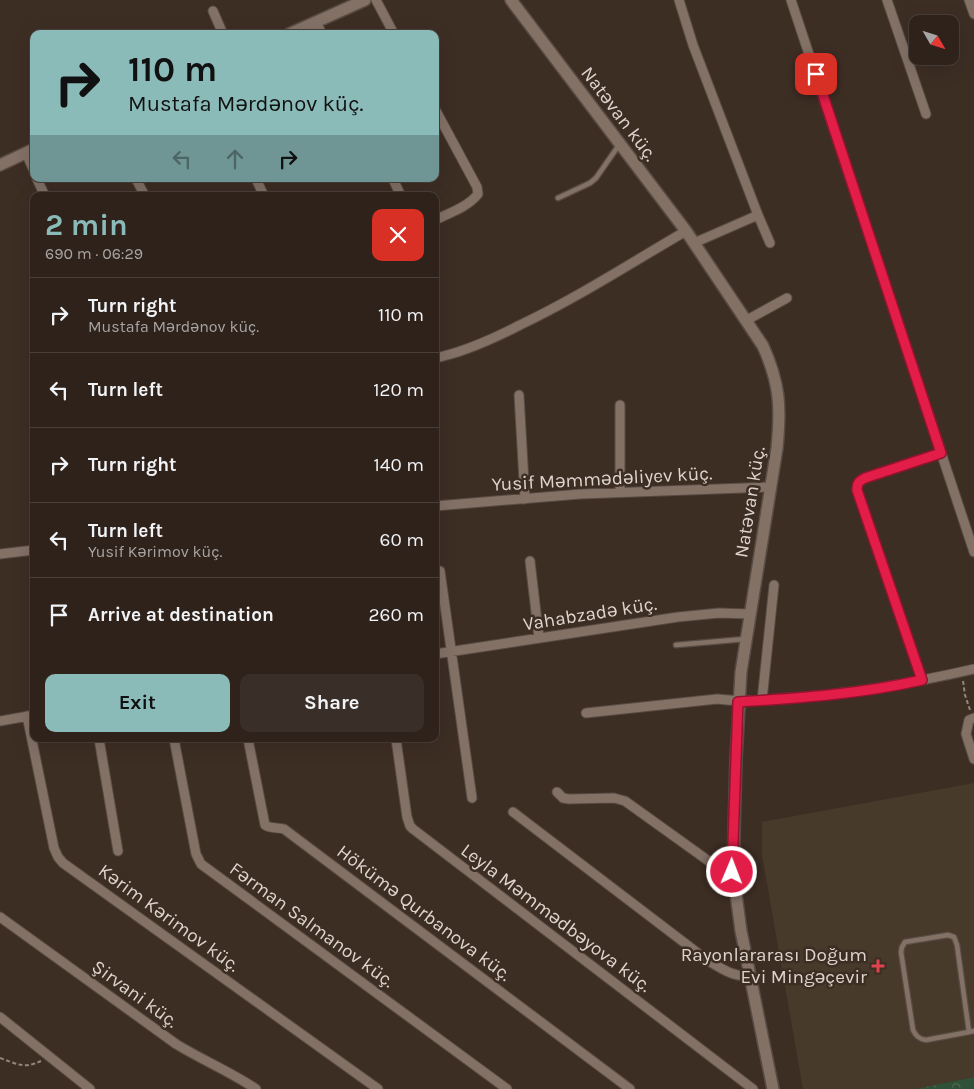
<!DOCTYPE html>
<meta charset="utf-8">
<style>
body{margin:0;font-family:Karla,sans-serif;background:#3a2f28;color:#f1f3f6;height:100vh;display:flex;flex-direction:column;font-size:19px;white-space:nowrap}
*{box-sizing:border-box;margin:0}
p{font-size:16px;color:#a7a4a3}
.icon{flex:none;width:28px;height:28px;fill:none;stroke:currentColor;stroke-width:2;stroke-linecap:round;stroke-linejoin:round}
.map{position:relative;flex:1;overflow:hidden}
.side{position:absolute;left:30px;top:192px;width:409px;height:550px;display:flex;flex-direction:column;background:#2e221b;border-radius:10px;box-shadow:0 5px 20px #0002,0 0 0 1px #493f3a}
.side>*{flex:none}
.guide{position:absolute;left:30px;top:30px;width:409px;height:152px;border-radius:10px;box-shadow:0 5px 20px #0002,0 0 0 1px #493f3a;background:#8bbbb9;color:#111;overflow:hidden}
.needle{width:32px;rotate:129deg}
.tools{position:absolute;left:909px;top:15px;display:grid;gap:10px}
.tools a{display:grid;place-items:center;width:50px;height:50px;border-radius:10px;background:#2e221b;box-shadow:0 5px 20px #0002,0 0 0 1px #493f3a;font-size:25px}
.pin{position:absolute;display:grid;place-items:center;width:42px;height:42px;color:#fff;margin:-21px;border-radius:10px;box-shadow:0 2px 8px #0006}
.me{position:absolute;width:55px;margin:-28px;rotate:1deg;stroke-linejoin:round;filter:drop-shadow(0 0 4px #0008)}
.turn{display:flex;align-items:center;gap:18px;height:105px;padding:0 15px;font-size:22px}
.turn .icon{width:65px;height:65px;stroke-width:2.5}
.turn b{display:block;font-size:35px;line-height:42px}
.lanes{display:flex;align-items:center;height:48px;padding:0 15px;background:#0003;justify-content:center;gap:25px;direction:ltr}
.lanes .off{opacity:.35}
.round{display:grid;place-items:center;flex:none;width:52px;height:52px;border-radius:10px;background:#3a2f28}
.head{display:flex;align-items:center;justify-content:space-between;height:85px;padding:0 15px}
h1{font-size:30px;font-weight:700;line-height:38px;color:#8bbbb9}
.cta{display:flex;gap:10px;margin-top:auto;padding:10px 15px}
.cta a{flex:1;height:58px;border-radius:10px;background:#8bbbb9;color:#111;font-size:20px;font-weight:700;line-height:58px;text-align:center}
.cta a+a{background:#3a2f28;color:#f1f3f6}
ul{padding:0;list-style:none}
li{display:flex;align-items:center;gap:15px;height:75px;padding:0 15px;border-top:1px solid #493f3a}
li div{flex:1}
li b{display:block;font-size:19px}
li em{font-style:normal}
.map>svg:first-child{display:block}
.medical{fill:#473a2b}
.forest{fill:url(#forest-crowns)}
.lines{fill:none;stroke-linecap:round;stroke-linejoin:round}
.service-casing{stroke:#584b43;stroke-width:7}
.minor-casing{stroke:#584b43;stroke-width:11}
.tertiary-casing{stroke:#584b43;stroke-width:14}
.path{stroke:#92867e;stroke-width:2;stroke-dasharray:4 2.5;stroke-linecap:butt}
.service{stroke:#837166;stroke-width:4.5}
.minor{stroke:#837166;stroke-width:9}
.tertiary{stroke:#837166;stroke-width:11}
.route-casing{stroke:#92132f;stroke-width:12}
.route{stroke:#e11d48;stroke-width:9}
.health-dot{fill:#e0444e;stroke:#3d2e24;stroke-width:2}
.labels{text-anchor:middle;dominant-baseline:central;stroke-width:5;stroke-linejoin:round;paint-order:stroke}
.street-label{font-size:19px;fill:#ded4ce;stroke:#3d2e24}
.poi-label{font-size:19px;fill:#ded4ce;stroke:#3d2e24;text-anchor:end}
</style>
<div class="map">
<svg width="974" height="1089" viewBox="0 0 974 1089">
<defs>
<pattern id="forest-crowns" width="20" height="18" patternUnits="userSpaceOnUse" patternTransform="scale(1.25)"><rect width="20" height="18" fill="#305037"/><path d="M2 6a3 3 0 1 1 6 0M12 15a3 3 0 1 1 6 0" fill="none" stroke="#4e6853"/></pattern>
</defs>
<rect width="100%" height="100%" fill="#3d2e24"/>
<path class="medical" d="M974,783V1077L915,1089H803L762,855V822Z"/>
<path class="forest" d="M974,1077V1089H915Z"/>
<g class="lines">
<g class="service-casing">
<path id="service" d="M558,198L590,183L596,178L619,145
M676,645L745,639
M969,1032L957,945L954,937L948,935L905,942L902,947L901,952L913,1030C916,1036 919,1039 926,1040L969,1032L974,1031"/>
</g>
<g class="minor-casing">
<path id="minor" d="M376,0L394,34
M679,0L693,45L758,215L694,243
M791,0L974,552
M887,0L926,114
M969,0L974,14
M213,11L223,34
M316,22L322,34
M435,109L477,187L478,194C468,207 449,213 435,220
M26,153L34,171
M37,179L45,196
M136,179L145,196
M256,179L264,196
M393,179L401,196
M758,215L770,243
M747,320L787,298
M435,358C465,352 493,339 520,325C577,298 631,263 686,231
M519,395L525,499
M620,405V492
M435,506L581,494L771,487
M0,554L34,550
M530,561L539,638
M440,571L472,798
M435,654L678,617L719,613L750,614
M922,680L857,490C857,483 859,481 865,478L941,453
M762,700L774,585
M586,713L717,699C741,702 765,700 789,698C852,694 913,683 974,669
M27,716L54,848L58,857L63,863L378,1089
M974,718L969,720L966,734L974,759
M0,721L34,715
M99,739L118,851
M174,739L196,854L201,864L507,1089
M248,739L265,825C271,829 277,827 284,829L630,1089
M396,739L407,817L410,826L413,829L753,1089
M557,792L563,798L569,799L614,798L625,801L717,867L725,871L733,872
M513,812L707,960C722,969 733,977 750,976
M0,917L176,1044C202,1060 231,1072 256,1089
M0,1017L90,1089"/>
</g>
<g class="tertiary-casing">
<path id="tertiary" d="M511,0L686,231L763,346C780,384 781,407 777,448L741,672L736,759L733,872L741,931L773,1089
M289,34L365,0
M0,165L34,149"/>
</g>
<path class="path" d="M963,681L965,695L970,710
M0,1058C17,1064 24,1069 41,1061"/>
<use href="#service" class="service"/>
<use href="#minor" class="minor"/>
<use href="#tertiary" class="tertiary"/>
</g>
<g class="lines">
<g class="route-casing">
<path id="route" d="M732,872L738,702C800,698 861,694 922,680L857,490C857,483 859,481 865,478L941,453L816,74"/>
</g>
<use href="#route" class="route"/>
</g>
<path class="health-dot" d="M875.5 958.5h5v5h5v5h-5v5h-5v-5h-5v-5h5z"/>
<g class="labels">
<g class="street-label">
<text transform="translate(619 114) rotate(53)">Natəvan küç.</text>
<text transform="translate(602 479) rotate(-3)">Yusif Məmmədəliyev küç.</text>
<text transform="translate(750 502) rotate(-81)">Natəvan küç.</text>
<text transform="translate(590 614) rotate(-9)">Vahabzadə küç.</text>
<text transform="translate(424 913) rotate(37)">Hökümə Qurbanova küç.</text>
<text transform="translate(169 918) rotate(36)">Kərim Kərimov küç.</text>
<text transform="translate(556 918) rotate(37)">Leyla Məmmədbəyova küç.</text>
<text transform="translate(312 925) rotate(36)">Fərman Salmanov küç.</text>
<text transform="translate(135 994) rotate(36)">Şirvani küç.</text>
</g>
<g class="poi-label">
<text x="867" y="955">Rayonlararası Doğum<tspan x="867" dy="22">Evi Mingəçevir</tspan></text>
</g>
</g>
</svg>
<div class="tools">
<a><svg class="needle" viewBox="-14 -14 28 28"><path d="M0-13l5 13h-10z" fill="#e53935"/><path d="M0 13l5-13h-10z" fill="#a7a4a3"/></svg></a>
</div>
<div class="pin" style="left:816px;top:74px;background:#d93025"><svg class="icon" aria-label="arrive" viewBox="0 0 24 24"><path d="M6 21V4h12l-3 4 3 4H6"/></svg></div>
<svg class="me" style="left:732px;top:872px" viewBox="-20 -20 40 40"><circle r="17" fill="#e11d48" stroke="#fff" stroke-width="3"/><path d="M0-11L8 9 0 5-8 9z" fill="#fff"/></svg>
<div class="guide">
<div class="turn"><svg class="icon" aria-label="right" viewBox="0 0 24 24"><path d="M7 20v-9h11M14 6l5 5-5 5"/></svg><div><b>110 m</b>Mustafa Mərdənov küç.</div></div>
<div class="lanes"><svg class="icon off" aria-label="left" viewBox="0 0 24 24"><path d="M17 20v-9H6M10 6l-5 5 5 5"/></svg><svg class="icon off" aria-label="ahead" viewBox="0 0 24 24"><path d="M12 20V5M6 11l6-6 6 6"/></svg><svg class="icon" aria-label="right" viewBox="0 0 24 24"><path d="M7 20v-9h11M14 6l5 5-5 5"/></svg></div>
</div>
<section class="side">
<div class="head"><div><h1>2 min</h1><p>690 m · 06:29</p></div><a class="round" style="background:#d93025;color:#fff"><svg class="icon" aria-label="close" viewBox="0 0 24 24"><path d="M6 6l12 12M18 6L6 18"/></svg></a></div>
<ul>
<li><svg class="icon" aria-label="right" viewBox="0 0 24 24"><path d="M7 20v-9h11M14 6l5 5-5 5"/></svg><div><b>Turn right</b><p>Mustafa Mərdənov küç.</p></div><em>110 m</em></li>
<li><svg class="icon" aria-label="left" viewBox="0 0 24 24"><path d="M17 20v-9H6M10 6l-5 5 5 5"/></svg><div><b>Turn left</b></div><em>120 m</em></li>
<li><svg class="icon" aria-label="right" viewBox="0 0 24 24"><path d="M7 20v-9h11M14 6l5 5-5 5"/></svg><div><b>Turn right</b></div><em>140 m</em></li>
<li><svg class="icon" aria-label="left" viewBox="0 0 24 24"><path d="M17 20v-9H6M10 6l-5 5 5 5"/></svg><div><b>Turn left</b><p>Yusif Kərimov küç.</p></div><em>60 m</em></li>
<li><svg class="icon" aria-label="arrive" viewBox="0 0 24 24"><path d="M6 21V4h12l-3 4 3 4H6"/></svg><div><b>Arrive at destination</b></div><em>260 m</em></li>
</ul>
<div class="cta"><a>Exit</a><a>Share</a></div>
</section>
</div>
